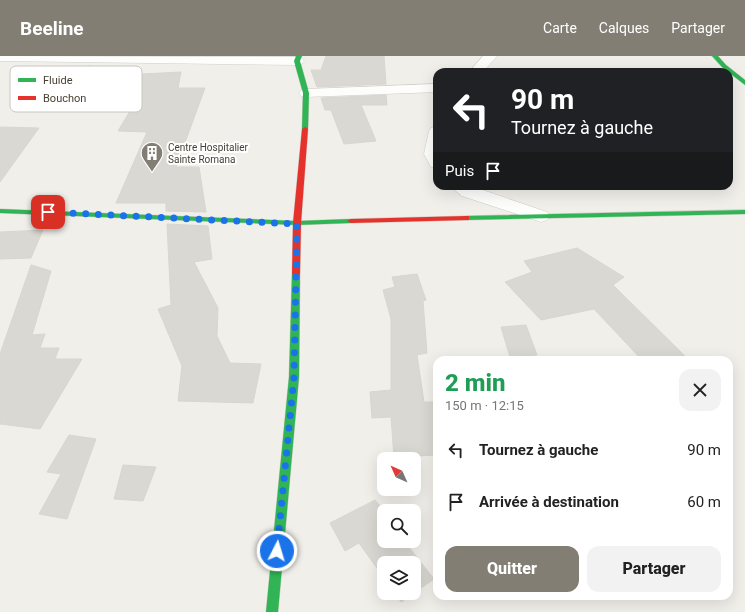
<!DOCTYPE html>
<html lang="fr">
<meta charset="utf-8">
<style>
body{margin:0;font-family:Roboto,sans-serif;background:#f2f2f2;color:#222;height:100vh;display:flex;flex-direction:column;font-size:15px;white-space:nowrap}
*{box-sizing:border-box;margin:0}
p{font-size:13px;color:#767676}
.icon{flex:none;width:22px;height:22px;fill:none;stroke:currentColor;stroke-width:2;stroke-linecap:round;stroke-linejoin:round}
.map{position:relative;flex:1;overflow:hidden}
.drawer{position:absolute;left:433px;top:300px;width:300px;height:244px;display:flex;flex-direction:column;background:#fff;border-radius:12px;box-shadow:0 4px 16px #0002}
.drawer>*{flex:none}
.guide{position:absolute;left:433px;top:12px;width:300px;height:122px;border-radius:12px;box-shadow:0 4px 16px #0002;background:#202124;color:#fff;overflow:hidden}
.needle{width:26px;rotate:315deg}
.fabs{position:absolute;left:377px;top:396px;display:grid;gap:8px}
.fabs a{display:grid;place-items:center;width:44px;height:44px;border-radius:8px;background:#fff;box-shadow:0 4px 16px #0002;font-size:20px}
.pin{position:absolute;display:grid;place-items:center;width:34px;height:34px;color:#fff;margin:-17px;border-radius:8px;box-shadow:0 2px 6px #0006}
.me{position:absolute;width:44px;margin:-22px;rotate:5deg;stroke-linejoin:round;filter:drop-shadow(0 0 3px #0008)}
.turn{display:flex;align-items:center;gap:14px;height:84px;padding:0 12px;font-size:18px}
.turn .icon{width:52px;height:52px;stroke-width:2.5}
.turn b{display:block;font-size:28px;line-height:34px}
.then{display:flex;align-items:center;height:38px;padding:0 12px;background:#0003;gap:8px;font-size:15px}
.round{display:grid;place-items:center;flex:none;width:42px;height:42px;border-radius:12px;background:#f2f2f2}
.summary{display:flex;align-items:center;justify-content:space-between;height:68px;padding:0 12px}
h1{font-size:24px;font-weight:800;line-height:30px;color:#1e9e55}
.action{display:flex;gap:8px;margin-top:auto;padding:8px 12px}
.action a{flex:1;height:46px;border-radius:12px;background:#827e74;color:#fff;font-size:16px;font-weight:800;line-height:46px;text-align:center}
.action a+a{background:#f2f2f2;color:#222}
ul{padding:0;list-style:none}
li{display:flex;align-items:center;gap:12px;height:52px;padding:0 12px}
li div{flex:1}
li b{display:block;font-size:15px}
li em{font-style:normal}
header{display:flex;align-items:center;gap:24px;box-sizing:border-box;height:56px;padding:0 20px;background:#827e74;color:#fff}
header strong{font-size:19px}
nav{display:flex;gap:22px;margin-inline-start:auto;font-size:14px}
.map>svg:first-child{display:block}
.building{fill:#dad8d2;stroke:#d9d6cf}
.lines{fill:none;stroke-linecap:round;stroke-linejoin:round}
.street-casing{stroke:#cecdc7;stroke-width:1}
.fast-casing{stroke:#d0cdc1;stroke-width:1}
.jam-casing{stroke:#d0cdc1;stroke-width:1}
.street{fill:#fdfdfc;fill-rule:evenodd}
.fast{fill:#30b455;fill-rule:evenodd}
.jam{fill:#e5322d;fill-rule:evenodd}
.route{stroke:#1a73e8;stroke-width:7;stroke-dasharray:0 12.6}
.labels{text-anchor:middle;dominant-baseline:central;stroke-width:4;stroke-linejoin:round;paint-order:stroke}
.far-poi-label{font-size:10px;fill:#474135;stroke:#fff;text-anchor:start}
.key{fill:#fff;stroke:#c8c6c2;stroke-width:1}
.key-label{font-size:11px;fill:#474135}
</style>
<header>
<strong>Beeline</strong>
<nav><a>Carte</a><a>Calques</a><a>Partager</a></nav>
</header>
<div class="map">
<svg width="745" height="556" viewBox="0 0 745 556">
<rect width="100%" height="100%" fill="#f0efea"/>
<path class="building" d="M326,0H384L386,28L317,31L311,14H321Z
M88,10L129,14L124,19L181,16L178,32H205L176,111H199L206,156L166,155V147H116L147,76L118,75L130,55L56,52L81,17Z
M386,39L387,49H361L376,85L344,88L331,54H325L321,42Z
M0,71L39,72L0,126Z
M167,168L208,170L212,203L194,206L218,252L217,280L230,307L261,308L253,347L178,345L182,310L158,253L171,249Z
M43,174L31,202L0,203V176Z
M577,192L624,221L613,229L689,304H642L594,253L541,264L505,226L532,216L524,205Z
M31,209L51,215L32,279L45,278L40,292H59L55,303H82L40,373L0,368V298Z
M417,218L426,244L423,245L427,297L417,299L424,346H437V399L394,401L391,361L372,362L370,336L391,334V263L383,234L395,231L392,221Z
M526,269L537,299L510,301L501,271Z
M69,379L96,383L67,463L39,458L61,418L47,416Z
M123,409L156,411L143,445L114,443Z
M375,444L384,455V485H404L434,523L401,546L395,537H414V507H384V522L359,487L345,495L330,467Z"/>
<g class="lines">
<g class="street-casing">
<path id="street" d="M0,0L297,1L302,2L304,5L302,8L297,9L0,5Z
M483,0H497L483,16H469Z
M437,28V36L306,41L301,40L299,37L301,34L306,33Z
M437,70V112L431,111L424,98L429,75L431,72Z
M450,130H471L547,156L550,160L547,164L541,166L535,164L462,140Z"/>
</g>
<g class="fast-casing">
<path id="fast" d="M296,0H302L300,5L309,37L308,73L305,75L302,73L303,37L294,5Z
M712,0H718L726,9L745,24V29L722,11Z
M0,153L297,165L351,163L355,165L351,167L297,169L0,157Z
M745,154V158L466,164L462,162L466,160Z
M296,215L300,218L299,321L278,556H266L289,321L292,218Z"/>
</g>
<g class="jam-casing">
<path id="jam" d="M305,71L308,73L301,167L300,218L296,221L292,218L293,167L302,73Z
M466,160H469V164L351,167L347,165L351,163Z"/>
</g>
<use href="#street" class="street"/>
<use href="#fast" class="fast"/>
<use href="#jam" class="jam"/>
</g>
<g class="lines">
<path class="route" d="M48,156L297,168L294,321L277,495"/>
</g>
<defs>
<g id="building-pin" transform="scale(1.15)"><path d="M0 17L-7.5 6A9.5 9.5 0 1 1 7.5 6Z" fill="#827e74" stroke="#fff"/><path d="M-4-6H4V6H1V3H-1V6H-4ZM-2.5-4.3h1.7v1.8h-1.7ZM.8-4.3h1.7v1.8H.8ZM-2.5-1h1.7V.8h-1.7ZM.8-1h1.7V.8H.8Z" fill="#fff"/></g>
</defs>
<g fill-rule="evenodd">
<use href="#building-pin" x="152" y="97"/>
</g>
<g class="labels">
<g class="far-poi-label">
<text x="168" y="91">Centre Hospitalier<tspan x="168" dy="12">Sainte Romana</tspan></text>
</g>
</g>
<rect x="10" y="10" width="132" height="46" rx="6" class="key"/>
<rect x="18" y="22" width="18" height="4" fill="#30b455"/>
<rect x="18" y="40" width="18" height="4" fill="#e5322d"/>
<g class="key-label">
<text x="43" y="28">Fluide</text>
<text x="43" y="46">Bouchon</text>
</g>
</svg>
<div class="fabs">
<a><svg class="needle" viewBox="-14 -14 28 28"><path d="M0-13l5 13h-10z" fill="#e53935"/><path d="M0 13l5-13h-10z" fill="#767676"/></svg></a>
<a><svg class="icon" aria-label="search" viewBox="0 0 24 24"><circle cx="10" cy="10" r="6"/><path d="M15 15l6 6"/></svg></a>
<a><svg class="icon" aria-label="layers" viewBox="0 0 24 24"><path d="M12 4l9 5-9 5-9-5zM3 14l9 5 9-5"/></svg></a>
</div>
<div class="pin" style="left:48px;top:156px;background:#d93025"><svg class="icon" aria-label="arrive" viewBox="0 0 24 24"><path d="M6 21V4h12l-3 4 3 4H6"/></svg></div>
<svg class="me" style="left:277px;top:495px" viewBox="-20 -20 40 40"><circle r="17" fill="#1a73e8" stroke="#fff" stroke-width="3"/><path d="M0-11L8 9 0 5-8 9z" fill="#fff"/></svg>
<div class="guide">
<div class="turn"><svg class="icon" aria-label="left" viewBox="0 0 24 24"><path d="M17 20v-9H6M10 6l-5 5 5 5"/></svg><div><b>90 m</b>Tournez à gauche</div></div>
<div class="then">Puis<svg class="icon" aria-label="arrive" viewBox="0 0 24 24"><path d="M6 21V4h12l-3 4 3 4H6"/></svg></div>
</div>
<section class="drawer">
<div class="summary"><div><h1>2 min</h1><p>150 m · 12:15</p></div><a class="round"><svg class="icon" aria-label="close" viewBox="0 0 24 24"><path d="M6 6l12 12M18 6L6 18"/></svg></a></div>
<ul>
<li><svg class="icon" aria-label="left" viewBox="0 0 24 24"><path d="M17 20v-9H6M10 6l-5 5 5 5"/></svg><div><b>Tournez à gauche</b></div><em>90 m</em></li>
<li><svg class="icon" aria-label="arrive" viewBox="0 0 24 24"><path d="M6 21V4h12l-3 4 3 4H6"/></svg><div><b>Arrivée à destination</b></div><em>60 m</em></li>
</ul>
<div class="action"><a>Quitter</a><a>Partager</a></div>
</section>
</div>
